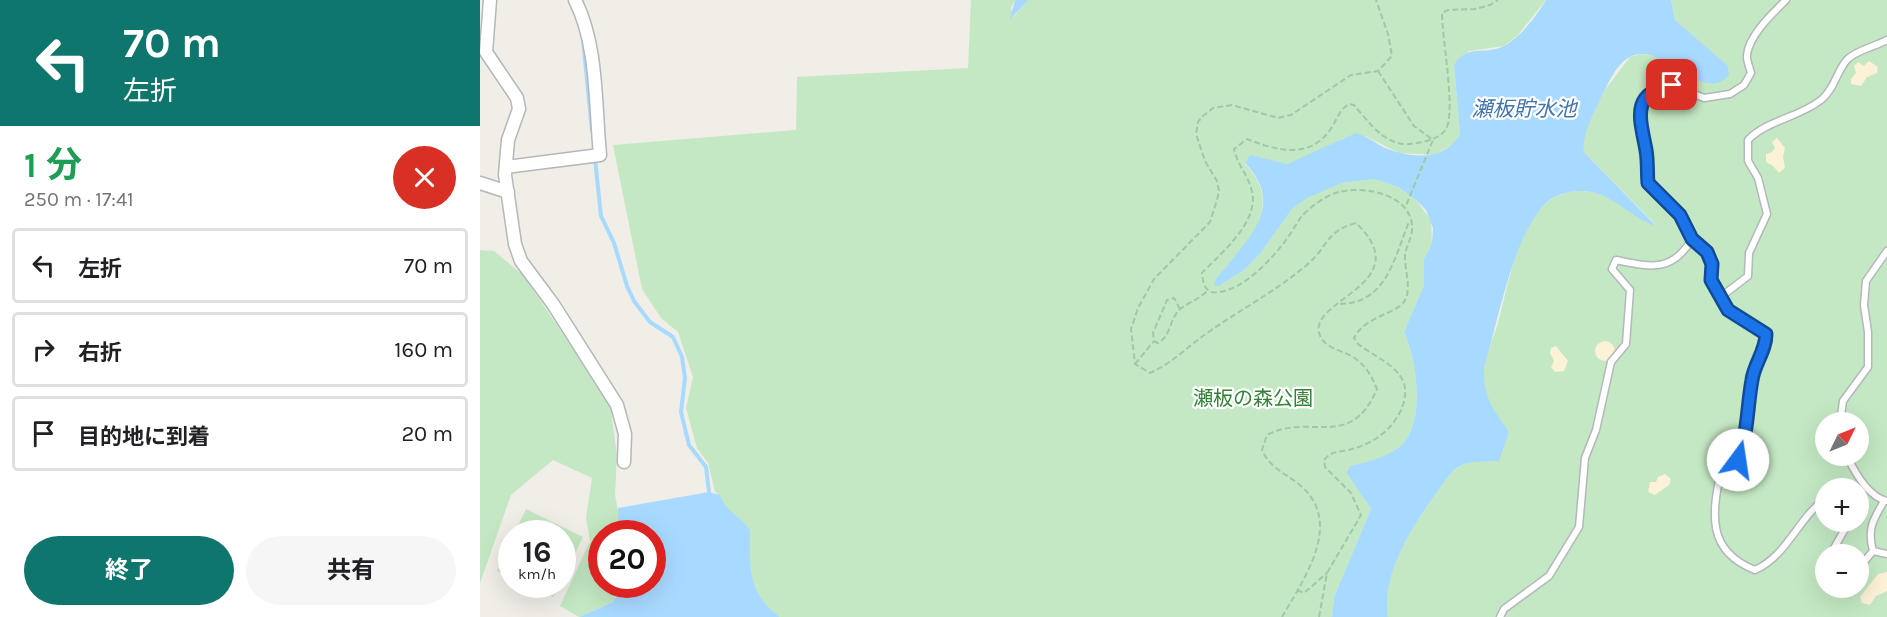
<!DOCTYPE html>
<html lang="ja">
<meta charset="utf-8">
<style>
body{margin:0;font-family:Karla,"Noto Sans JP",sans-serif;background:#f6f6f6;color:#202124;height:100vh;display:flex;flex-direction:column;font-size:22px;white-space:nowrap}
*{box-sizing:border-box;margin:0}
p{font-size:20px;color:#757577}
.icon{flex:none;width:33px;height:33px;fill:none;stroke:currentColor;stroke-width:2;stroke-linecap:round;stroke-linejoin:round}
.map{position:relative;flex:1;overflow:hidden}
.side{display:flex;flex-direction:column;background:#fff;width:480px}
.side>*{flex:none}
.hud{background:#0f766e;color:#fff;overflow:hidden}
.needle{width:39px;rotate:47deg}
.buttons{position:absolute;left:1335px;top:412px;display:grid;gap:12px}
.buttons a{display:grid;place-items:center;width:54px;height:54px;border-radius:50%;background:#fff;box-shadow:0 6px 24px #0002;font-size:30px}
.speed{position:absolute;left:18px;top:520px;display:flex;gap:12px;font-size:30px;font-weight:700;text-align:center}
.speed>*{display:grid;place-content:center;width:78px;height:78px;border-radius:50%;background:#fff;box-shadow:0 6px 24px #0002;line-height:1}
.speed small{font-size:15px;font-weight:400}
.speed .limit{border:9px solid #d22;background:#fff;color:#111}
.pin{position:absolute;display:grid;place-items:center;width:51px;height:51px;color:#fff;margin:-26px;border-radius:12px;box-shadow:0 3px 9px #0006}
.me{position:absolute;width:66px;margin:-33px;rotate:14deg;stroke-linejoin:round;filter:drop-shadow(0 0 4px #0008)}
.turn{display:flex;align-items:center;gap:21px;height:126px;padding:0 24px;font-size:27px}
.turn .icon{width:78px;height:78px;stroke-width:2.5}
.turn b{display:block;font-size:42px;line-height:51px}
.round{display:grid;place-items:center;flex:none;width:63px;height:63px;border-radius:32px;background:#f6f6f6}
.headline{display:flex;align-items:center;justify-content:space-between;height:102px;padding:0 24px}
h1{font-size:36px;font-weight:700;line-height:45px;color:#1e9e55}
.cta{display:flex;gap:12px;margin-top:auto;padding:12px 24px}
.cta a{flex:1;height:69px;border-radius:36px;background:#0f766e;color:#fff;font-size:24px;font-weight:700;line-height:69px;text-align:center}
.cta a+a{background:#f6f6f6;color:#202124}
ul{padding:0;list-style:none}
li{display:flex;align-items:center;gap:18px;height:75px;margin:0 12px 9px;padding:0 12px;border:3px solid #e0e0e0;border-radius:6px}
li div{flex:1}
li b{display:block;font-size:22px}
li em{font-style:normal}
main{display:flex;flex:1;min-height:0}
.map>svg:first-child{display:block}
.green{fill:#c4e8c3;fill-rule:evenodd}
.sand{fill:#fbf2d7}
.water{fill:#a8daff}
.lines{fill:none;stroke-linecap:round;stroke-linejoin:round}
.stream{stroke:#a8daff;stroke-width:4}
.lane-casing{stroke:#b4b7bb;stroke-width:9}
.street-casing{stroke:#b4b7bb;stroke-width:15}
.path{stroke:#9cc9a8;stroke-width:2;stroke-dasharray:6 3;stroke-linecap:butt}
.lane{stroke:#fff;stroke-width:6}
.street{stroke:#fff;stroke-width:12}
.route-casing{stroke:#114b97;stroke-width:15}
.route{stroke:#1a73e8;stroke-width:10}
.labels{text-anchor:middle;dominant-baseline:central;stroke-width:4.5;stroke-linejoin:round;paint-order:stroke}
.park-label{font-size:20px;fill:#338236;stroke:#fff}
.water-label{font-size:21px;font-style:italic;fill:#4074ab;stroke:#fff}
</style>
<main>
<section class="side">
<div class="hud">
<div class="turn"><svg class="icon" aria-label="left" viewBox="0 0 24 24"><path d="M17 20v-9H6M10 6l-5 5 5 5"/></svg><div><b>70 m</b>左折</div></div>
</div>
<div class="headline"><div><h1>1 分</h1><p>250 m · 17:41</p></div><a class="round" style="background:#d93025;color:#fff"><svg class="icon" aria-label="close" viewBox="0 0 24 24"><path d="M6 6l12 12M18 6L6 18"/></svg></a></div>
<ul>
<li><svg class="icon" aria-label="left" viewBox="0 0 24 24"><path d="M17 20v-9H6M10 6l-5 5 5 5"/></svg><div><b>左折</b></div><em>70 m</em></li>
<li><svg class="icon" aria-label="right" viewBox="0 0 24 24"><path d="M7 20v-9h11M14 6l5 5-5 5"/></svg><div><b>右折</b></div><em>160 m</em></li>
<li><svg class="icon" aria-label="arrive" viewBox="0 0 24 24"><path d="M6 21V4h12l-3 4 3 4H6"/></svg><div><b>目的地に到着</b></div><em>20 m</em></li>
</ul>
<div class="cta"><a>終了</a><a>共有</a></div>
</section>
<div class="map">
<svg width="1407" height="617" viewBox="0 0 1407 617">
<rect width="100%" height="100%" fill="#f0eee7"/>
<path class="green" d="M491,0H535L531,8L533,17L549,0H1066L1037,36L1024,46L989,51L974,65L980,134L975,143L955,155L919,153L885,136L864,138L849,147L807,164L770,156L765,164C807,207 765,245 735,280L739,286L764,270L780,254L812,209L827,197L862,183L894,179L918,187L936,200L951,220L952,243L944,259V285L924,332C937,360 947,426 918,448C905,458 886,462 870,466L866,471L891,509L854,597L852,617H300C267,592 270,566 270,530C264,522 257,519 250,513C243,506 242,496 235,492L228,463L217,448L206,408L213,377L198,332L181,318L162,289L133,145L316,130L317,77L488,68Z
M1191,0H1407V617H908C901,574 932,527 956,494C964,483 971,470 984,464C993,460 1002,461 1011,462L1029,432C1020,418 1004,402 1003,385C1002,363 1012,343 1018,323C1028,285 1036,235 1064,205C1072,197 1086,192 1097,191C1125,189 1153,212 1176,225L1104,152V134L1124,91L1150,57L1161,54L1175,56L1206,73L1249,69L1195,20ZM1346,423H1378V456H1346ZM1346,489H1378V522H1346ZM1346,555H1378V588H1346Z
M0,250L14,251L43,275L130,404L137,455L135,495L141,526L139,534H122V585H143L133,602L99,617L80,606L110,541L106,518L112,478L73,460L31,495L0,583Z
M46,509L103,537L83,579L82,534H34Z
M31,540V578L17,571Z
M47,585H79L73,597Z"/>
<path class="sand" d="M1389,61L1398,67L1397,73L1387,77L1381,86L1371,84V79L1376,73L1374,66L1378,62L1384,66Z
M1297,138L1305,148L1303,157L1305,168L1299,173L1293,166L1286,162V154L1292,152L1295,148L1292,142Z
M1115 351a10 10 0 1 1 20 0a10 10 0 1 1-20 0Z
M1076,346L1088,361L1084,371L1075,372L1071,367L1074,361L1070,353L1071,348Z
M1185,474L1191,479L1189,485L1175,495L1168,492L1170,482H1176L1178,477Z
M1407,572V591L1396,596L1390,605L1382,603L1380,597L1398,574Z"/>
<path class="water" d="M535,0H549L530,19Z
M1066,0H1191L1195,20L1248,66L1249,75C1223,107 1180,37 1148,58C1135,66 1127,86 1120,100C1112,118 1102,133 1104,152L1176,226C1153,219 1136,197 1111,192C1096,189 1075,193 1064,205C1032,240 1018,322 1004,368C1003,398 1013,408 1029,432L1019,461C1007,462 993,461 984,464C972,468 965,482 958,491C934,524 901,573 908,617H852L854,597L891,509L866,472L870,466C886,462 904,458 918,448C947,426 937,360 924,332L944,285V259L952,243L953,228L946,210L936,200L918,187L894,179L862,183L827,198L812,209L780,254L764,270L739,286L734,285C735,277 742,272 747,266C774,232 803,203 765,163L770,155L807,164L876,133C887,136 895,143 905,148C930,158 965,162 980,134L974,65C987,43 1005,56 1024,46C1040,38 1057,15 1066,0Z
M229,492L240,495C246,512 260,516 270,530C270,566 267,592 300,617H99L133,602L143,585H172V534H139L138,508Z"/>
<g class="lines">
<path class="stream" d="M103,39L112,130
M115,159L121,216L134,243L147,286L154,301L170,322L193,337L202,357L205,378L201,412L209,445L226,467L229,492"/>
<g class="lane-casing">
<path id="lane" d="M1306,0C1293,13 1269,35 1267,55C1266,60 1270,68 1271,73L1264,85L1250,94L1224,98L1192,85L1178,88L1168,96L1160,105L1159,119L1167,152L1168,183L1200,215L1212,239L1226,252L1232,264L1231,280L1242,296L1268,276L1269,253L1287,214L1278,178L1268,161V140C1287,120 1318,118 1341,100C1356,88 1358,66 1369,58C1378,50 1396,46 1407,40
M1242,296L1248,310L1286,334C1286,351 1274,364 1272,380C1267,407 1268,434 1258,460L1241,470C1232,513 1226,551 1275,570C1307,556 1318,518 1346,498
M1360,423L1363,401L1388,367V332L1384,305L1386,281L1407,251
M1367,456C1375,473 1388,497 1407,501
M1404,501C1393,520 1387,529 1393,551L1407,554
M1350,555L1369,522
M1378,569L1393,551
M1020,617L1024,609L1069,576L1099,527L1105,458L1116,430L1131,362L1146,344L1150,290L1132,269L1136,260C1170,267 1192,273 1212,239"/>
</g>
<g class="street-casing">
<path id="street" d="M10,0L6,52L37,98L39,109L28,140L25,175L35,244L41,261L73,304L137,405L145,434L144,462
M26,167L120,155C115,105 118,45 95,0
M0,183L28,192"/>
</g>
<path class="path" d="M898,71L934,126L953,140L925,208
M860,304C907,303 914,258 929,222
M700,309L694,298L687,300L673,333L674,341L678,343C691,336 689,321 699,310C707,303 718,300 727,291
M655,364L674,341
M817,590L824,593L847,573
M802,617C824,579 863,524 822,487C808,474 790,469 782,450L787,435C830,412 870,452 897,389C892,377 887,367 876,359C865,350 844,350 839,333C830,299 939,283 876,223C846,231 849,245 829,263C798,290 763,308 730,331C709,345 693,363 670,373L655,364L651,329L658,308L674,279L730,222L737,200L739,191L737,181L725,161L716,134L718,122L723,116L733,108L752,105L798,118L811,115L871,75L898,71L912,56L908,34L896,0
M839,617L847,573L881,515L871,493L845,467L844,460C851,451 858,452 868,450C893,445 915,428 923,405C934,371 902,362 878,344L874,338C884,317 917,313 924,302C932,289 925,272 925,257C925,248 931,240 932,231C935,195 885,185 859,192C846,195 830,207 821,217C816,224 812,232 806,240C791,260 765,288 740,292C726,295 723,285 722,273C742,252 782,220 771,188C767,174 757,164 754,149L767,139C795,150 829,160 850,130C857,120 859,110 869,104L874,105C891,125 908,150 937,143C948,141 960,138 966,129C976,112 962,38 962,13L968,10L995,9L1010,5L1018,0"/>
<use href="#lane" class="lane"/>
<use href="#street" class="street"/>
</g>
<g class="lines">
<g class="route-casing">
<path id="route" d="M1192,85C1150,93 1160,118 1166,150C1168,161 1167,173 1168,183L1200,215L1212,239L1227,252L1232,264L1231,280L1248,310L1286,334C1286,351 1274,364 1272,380C1267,407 1268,434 1258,460"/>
</g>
<use href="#route" class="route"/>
</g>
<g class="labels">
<g class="park-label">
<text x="773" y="398">瀬板の森公園</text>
</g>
<g class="water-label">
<text x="1044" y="109">瀬板貯水池</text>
</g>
</g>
</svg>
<div class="buttons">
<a><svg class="needle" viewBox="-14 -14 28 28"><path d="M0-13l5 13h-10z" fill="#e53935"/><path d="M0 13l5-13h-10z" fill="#757577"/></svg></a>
<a>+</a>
<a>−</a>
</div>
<div class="speed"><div>16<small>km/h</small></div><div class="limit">20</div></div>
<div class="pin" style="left:1192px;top:85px;background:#d93025"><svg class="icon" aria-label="arrive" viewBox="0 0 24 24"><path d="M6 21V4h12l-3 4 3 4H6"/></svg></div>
<svg class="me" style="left:1258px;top:460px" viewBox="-20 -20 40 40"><circle r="19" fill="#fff"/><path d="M0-13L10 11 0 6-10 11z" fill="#1a73e8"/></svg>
</div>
</main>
